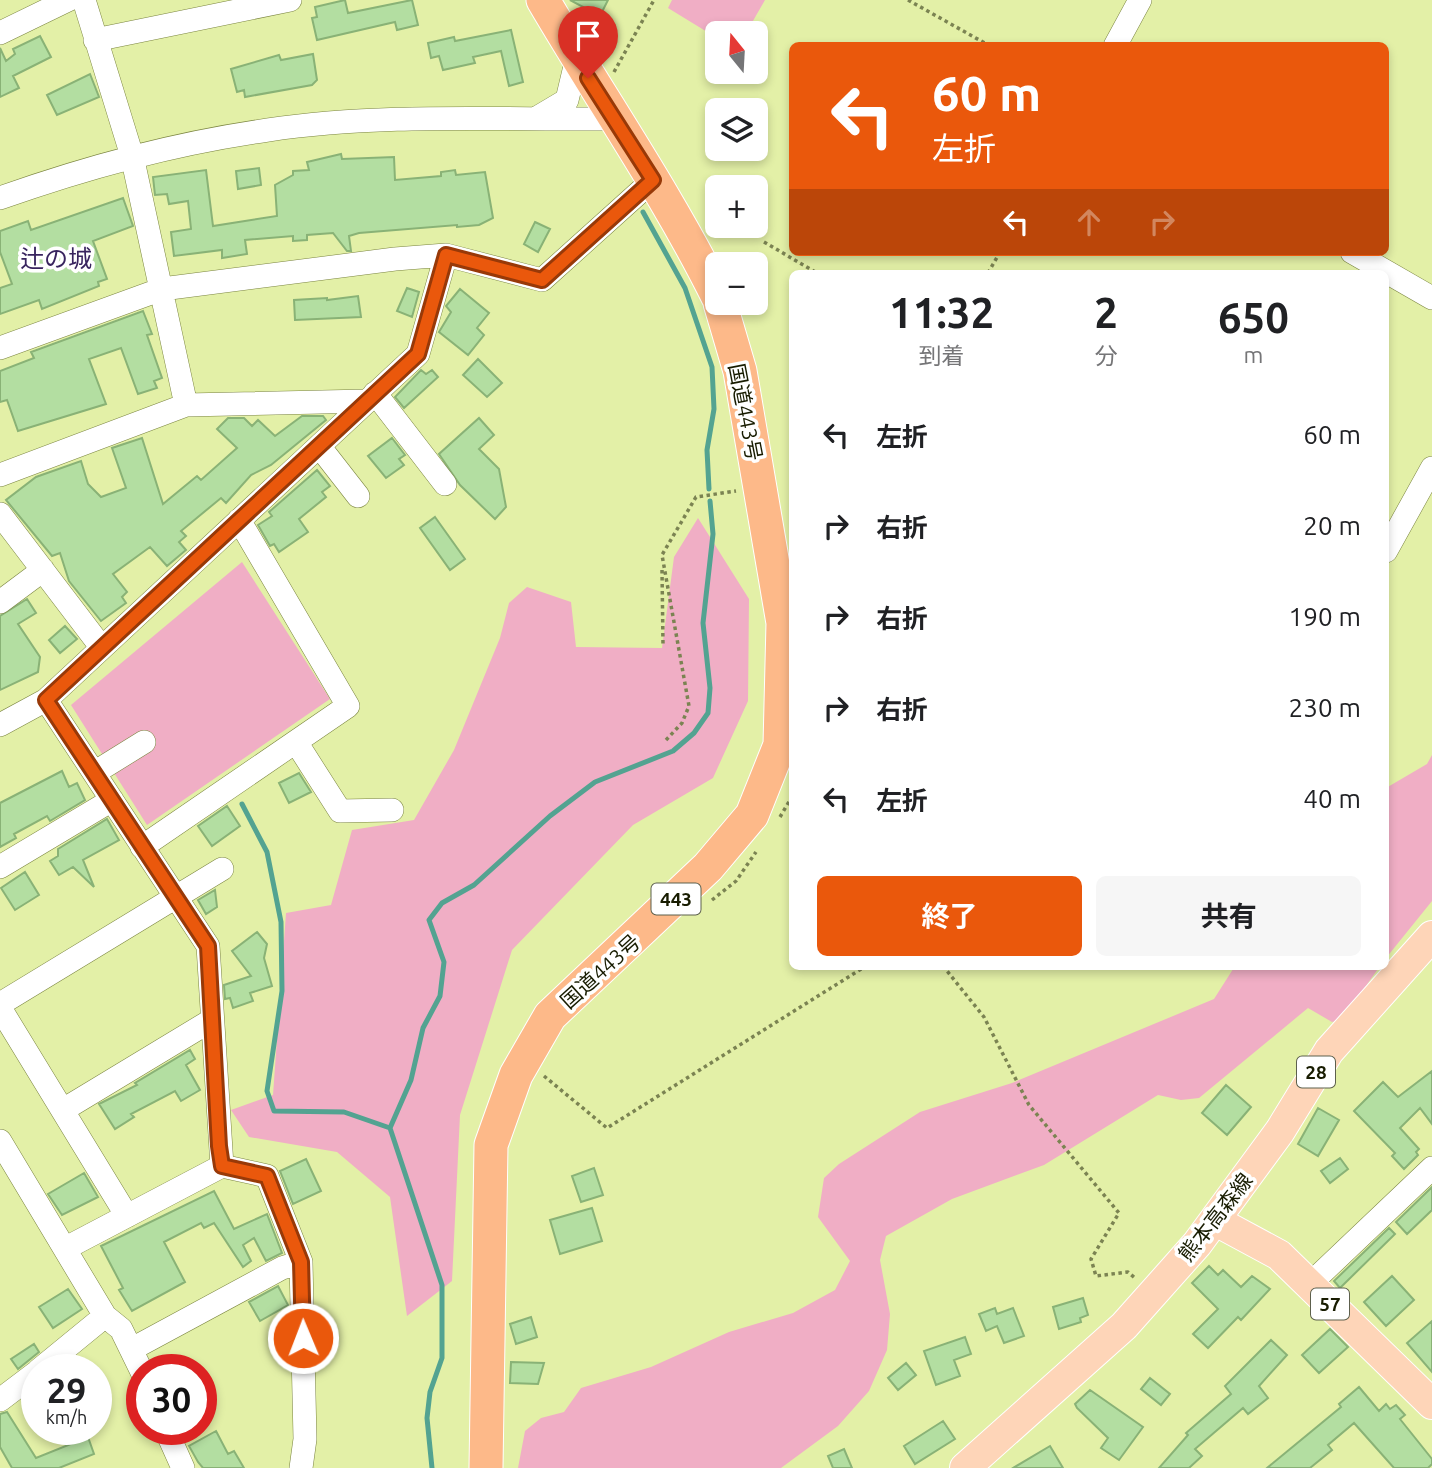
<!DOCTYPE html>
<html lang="ja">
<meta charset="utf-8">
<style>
body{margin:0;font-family:Ubuntu,"Noto Sans JP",sans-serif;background:#f6f6f6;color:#202124;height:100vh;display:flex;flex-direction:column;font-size:26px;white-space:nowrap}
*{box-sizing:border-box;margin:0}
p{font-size:23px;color:#757577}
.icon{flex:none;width:38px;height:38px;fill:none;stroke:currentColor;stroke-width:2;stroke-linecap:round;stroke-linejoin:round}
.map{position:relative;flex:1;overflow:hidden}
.panel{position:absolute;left:789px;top:270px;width:600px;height:700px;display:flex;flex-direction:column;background:#fff;border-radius:10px;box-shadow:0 4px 10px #0003}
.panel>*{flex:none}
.hud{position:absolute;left:789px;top:42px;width:600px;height:214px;border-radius:10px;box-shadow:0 4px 10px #0003;background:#ea580c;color:#fff;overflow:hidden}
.needle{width:46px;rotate:342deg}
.controls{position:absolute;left:705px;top:21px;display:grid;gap:14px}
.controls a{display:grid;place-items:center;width:63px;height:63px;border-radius:10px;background:#fff;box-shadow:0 4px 10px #0003;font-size:35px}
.speed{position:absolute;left:21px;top:1354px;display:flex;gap:14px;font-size:35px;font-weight:700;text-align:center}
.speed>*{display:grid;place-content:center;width:91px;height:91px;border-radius:50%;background:#fff;box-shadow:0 4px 10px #0003;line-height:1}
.speed small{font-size:18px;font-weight:400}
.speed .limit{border:10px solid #d22;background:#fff;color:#111}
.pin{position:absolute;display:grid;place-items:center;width:60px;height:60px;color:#fff;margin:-72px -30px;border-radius:50% 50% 50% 0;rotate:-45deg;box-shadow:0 0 7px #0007}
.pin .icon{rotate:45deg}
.me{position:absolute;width:77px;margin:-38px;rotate:359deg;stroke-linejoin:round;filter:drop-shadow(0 0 5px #0008)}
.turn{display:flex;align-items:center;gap:24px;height:147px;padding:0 28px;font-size:32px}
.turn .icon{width:91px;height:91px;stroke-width:2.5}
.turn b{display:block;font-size:49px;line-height:60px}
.lanes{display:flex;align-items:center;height:66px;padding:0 28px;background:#0003;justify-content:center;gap:35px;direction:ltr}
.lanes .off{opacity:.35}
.eta{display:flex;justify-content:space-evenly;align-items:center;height:119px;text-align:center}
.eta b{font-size:42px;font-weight:700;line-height:49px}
.primary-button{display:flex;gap:14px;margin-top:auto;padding:14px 28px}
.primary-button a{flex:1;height:80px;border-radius:10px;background:#ea580c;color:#fff;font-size:28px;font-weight:700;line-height:80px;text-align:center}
.primary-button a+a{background:#f6f6f6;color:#202124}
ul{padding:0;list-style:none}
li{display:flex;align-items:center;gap:21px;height:91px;padding:0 28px}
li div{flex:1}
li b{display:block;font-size:26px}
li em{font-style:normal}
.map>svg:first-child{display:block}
.green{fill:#f0aec5}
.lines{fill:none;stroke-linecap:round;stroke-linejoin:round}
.stream{stroke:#53a391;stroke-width:5}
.building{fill:#b3dea1;stroke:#89b276;stroke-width:2}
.minor-casing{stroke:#7b8540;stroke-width:24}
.major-casing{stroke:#fff;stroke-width:32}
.highway-casing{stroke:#fff;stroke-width:35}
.path{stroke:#7b8352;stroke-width:3.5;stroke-dasharray:3.5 3.5;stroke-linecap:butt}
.minor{stroke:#fff;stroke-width:23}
.major{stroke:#fed5b8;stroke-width:30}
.highway{stroke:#fdb989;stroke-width:33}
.route-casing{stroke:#983908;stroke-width:18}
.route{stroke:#ea580c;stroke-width:12}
.labels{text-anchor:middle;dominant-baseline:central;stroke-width:7;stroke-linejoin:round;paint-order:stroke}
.shield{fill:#fff;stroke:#5d604d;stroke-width:2}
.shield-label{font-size:19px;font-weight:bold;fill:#181c01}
.street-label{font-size:21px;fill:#181c01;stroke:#fff}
.quarter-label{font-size:24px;fill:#38245e;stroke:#fff}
</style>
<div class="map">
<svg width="1432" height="1468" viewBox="0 0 1432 1468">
<rect width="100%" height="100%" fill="#e3f0a7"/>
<path class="green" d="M672,0H765L746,33H718L717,38L668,8Z
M698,518L749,599L748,701L713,778L633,825L512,950L460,1115L452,1281L407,1316L390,1197L337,1152L249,1137L231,1110L273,1095L286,913L331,905L352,830L414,820L454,750L500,638L509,603L527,587L571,602L576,647L662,648L674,557Z
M242,562L330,699L147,825L71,705Z
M1432,755V901L1386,958V788L1427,764Z
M1235,966H1380L1342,1020L1332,1022L1308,1008L1199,1098L1181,1100L1158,1095L1044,1165L952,1199L886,1236L880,1260L890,1314L887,1350L869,1391L838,1426L781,1468H518L525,1431L541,1418L564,1412L581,1388L651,1367L729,1332L793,1313L835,1290L850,1261L818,1217L824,1178L839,1164L920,1112L1012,1083L1214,999Z"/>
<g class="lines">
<path class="stream" d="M643,212L685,288L712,367L714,409L707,450L709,489
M242,804L267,852L281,922L282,991L267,1091L274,1111L344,1112L390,1128
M432,1468L427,1418L430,1392L442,1358V1285L390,1128L411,1080L423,1028L440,996L444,962L429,920L442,903L474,885L550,816L595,782L673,751L694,733L708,713L710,688L703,623L713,534L710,501"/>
</g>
<path class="building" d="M345,0L348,13L412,0L418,25L397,30L395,22L317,40L312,18L317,17L315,7Z
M570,0H608L600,16Z
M511,30L523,82L509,86L501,51L473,57L475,63L443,70L439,56L431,58L428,43L454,37L455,41Z
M40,36L51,57L13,76L19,88L0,97V48L6,61L15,54L13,49Z
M313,54L317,80L312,85L245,97L244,90L237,92L231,69L279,55L281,60Z
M90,74L99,97L57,115L47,95Z
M341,154L342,159L394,157L395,180L441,176V172L455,170L456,175L485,172L493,218L479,225L457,227V225L359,233L349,236L351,251H347L333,233L307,235V240L293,241V236L245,240L247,254L222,258V250L174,256L171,232L191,229L188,201L169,204L167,194L155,195L153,177L206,170L213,226L277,216L275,185L293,175V171L309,170L307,162Z
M259,168L261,185L238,189L236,171Z
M123,198L133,226L93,241L107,279L98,282L99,286L42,309L39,300L0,314V288L12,284L0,252V231L28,221L31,230Z
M535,222L550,229L538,252L524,244Z
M407,288L419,292L412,317L397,311Z
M460,289L489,313L477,328L484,335L468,355L439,332L451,312L446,306Z
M358,296L361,317L295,320L294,300L327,298V300Z
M143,311L152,334L147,335L162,378L154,381L157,388L138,394L121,348L89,359L106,404L18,431L7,400L0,402V371L34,358L31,352Z
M478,359L502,383L487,397L463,375Z
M421,370L426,374L432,370L438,377L404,408L395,397Z
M302,416H323L326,420L271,465L251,475L226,503L221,498L181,531L186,536L179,542L186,550L167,566L150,547L113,574L127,592L122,597L126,603L101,621L69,581L60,553L52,556L6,500L36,477L81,461L88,484L101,497L126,488L112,448L142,438L163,504L197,476L201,480L237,448L217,429L228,418H244L252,426L258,420L275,436Z
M479,418L494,435L479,449L499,469L506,507L495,519L460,485L439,454Z
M392,438L405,455L399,459L404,465L386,478L368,456Z
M317,470L330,486L322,492L326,497L299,519L308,532L279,552L274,544L270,546L258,525L272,516L269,512Z
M435,517L465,559L450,570L420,528Z
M27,599L36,613L18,624L40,657L38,672L0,690V616Z
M65,626L77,639L60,653L49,640Z
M62,771L69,787L77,783L85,800L50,821L47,816L14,834L16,838L0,847V803Z
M299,773L311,792L289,803L279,783Z
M227,806L240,826L212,846L198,826Z
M107,819L119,840L83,860L94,887L73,867L59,875L50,861L58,856V849Z
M25,872L39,895L15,910L1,888Z
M215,890L217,907L206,914L198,900Z
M257,932L267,944L264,958L272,986L250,993L253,1001L233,1008L230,998L225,999L224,985L251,976L232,951Z
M190,1050L195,1059L186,1065L200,1090L181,1101L175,1091L131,1114L134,1117L115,1129L99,1104L137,1085L135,1083Z
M1432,1071V1124L1420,1108L1400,1128L1419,1149L1416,1152L1418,1155L1404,1169L1392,1156L1395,1153L1354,1111L1383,1082L1398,1097Z
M1226,1085L1251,1107L1227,1135L1202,1113Z
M1318,1108L1339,1120L1318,1156L1298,1144Z
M1340,1158L1348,1169L1330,1183L1321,1171Z
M306,1159L321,1191L293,1204L280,1171Z
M594,1168L603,1195L581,1202L572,1176Z
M84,1173L98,1197L62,1215L48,1194Z
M1432,1187V1210L1407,1234L1396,1222Z
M214,1191L234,1229L267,1214L282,1253L266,1261L254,1238L243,1245L251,1261L243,1267L214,1223L204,1228L201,1223L164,1242L185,1282L132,1311L119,1290L123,1288L101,1246Z
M592,1208L602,1241L560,1254L550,1220Z
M1389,1228L1395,1234L1340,1288L1334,1281Z
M1209,1266L1218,1275L1223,1270L1241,1287L1252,1276L1270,1289L1241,1320L1238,1317L1208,1348L1193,1334L1218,1309L1192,1283Z
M1392,1276L1414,1300L1386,1326L1364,1302Z
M278,1286L288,1305L260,1321L249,1302Z
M68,1289L82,1309L53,1328L39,1307Z
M1083,1298L1088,1315L1080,1318L1081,1322L1059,1329L1053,1307Z
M995,1308L997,1314L1013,1308L1024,1336L1004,1343L997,1326L986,1331L979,1314Z
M531,1317L537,1337L516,1344L510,1324Z
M1432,1321V1372L1407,1343Z
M1330,1329L1348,1347L1319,1373L1302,1355Z
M965,1337L971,1354L954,1360L960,1376L936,1385L924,1351Z
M1271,1340L1287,1355L1259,1386L1268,1398L1248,1414L1243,1408L1195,1449L1202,1456L1189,1468H1159L1188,1435L1186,1433L1231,1394L1225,1386Z
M34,1344L39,1352L18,1369L11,1359Z
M511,1362L544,1363L538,1384L510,1383Z
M906,1363L916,1375L898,1390L888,1378Z
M1150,1378L1170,1394L1161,1405L1141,1389Z
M1359,1387L1379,1411L1386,1404L1390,1409L1396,1405L1405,1415L1400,1419L1432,1459V1464L1428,1468H1394L1354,1423L1328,1445L1332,1450L1310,1468H1267L1341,1407L1339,1404Z
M1090,1390L1143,1427L1119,1460L1101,1448L1108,1438L1077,1408L1075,1404Z
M7,1412L36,1458L88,1437L94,1454L59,1468H12L0,1447V1414Z
M943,1421L955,1439L915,1464L904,1446Z
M216,1431L228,1454L234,1451L244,1468H203L198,1462L189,1446Z
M1050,1446L1063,1468H1013Z
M844,1449L852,1468H833L828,1456Z"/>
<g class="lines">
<g class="minor-casing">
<path id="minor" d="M84,0L132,156L186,405
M0,33L68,0
M95,40L290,0
M1115,46L1140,0
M535,119L567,100L577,58
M0,198C87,167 176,143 268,130C381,113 499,120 613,119
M1352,252L1432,298
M0,348L162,289L395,259L446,255L542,280L653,180
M375,393L445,484
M319,446L358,496
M0,475L186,405L367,401
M0,514L102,648
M1386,551L1432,468
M0,602L43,570
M46,700L208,946L222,1166
M0,725L46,700L418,354L446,255
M296,742L340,811L392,810
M94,773L144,742
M142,847L348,706L239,520
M0,867L112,800
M0,1004L222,869
M0,1008L127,1216
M63,1110L212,1020
M0,1141L105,1316L121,1329L142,1372
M66,1248L222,1166L267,1176L301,1262L305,1439L301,1468
M1310,1284L1432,1168
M132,1349L282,1268L301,1262
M39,1370L105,1316
M0,1400L37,1372
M166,1430L183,1468"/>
</g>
<g class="major-casing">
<path id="major" d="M1216,1221L1279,1255L1432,1404
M965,1468L1124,1326L1197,1244L1280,1131L1329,1051L1432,936"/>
</g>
<g class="highway-casing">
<path id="highway" d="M543,0C601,99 667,194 718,297
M486,1468L491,1145L516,1075L550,1016L708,867L752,815L780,745L783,623L740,371L720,303"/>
</g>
<path class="path" d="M908,0L990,46
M614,72L654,0
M764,242L817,273
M988,273L1000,252
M662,570L663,645
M666,740L682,723L689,706L662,555L696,497L736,491
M780,817L793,795
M712,900L736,881L756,852
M943,966L984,1017L1029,1105L1119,1213L1091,1259L1096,1276L1128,1272L1135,1278
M544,1076L607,1128L866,966"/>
<use href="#minor" class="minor"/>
<use href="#major" class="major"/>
<use href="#highway" class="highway"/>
</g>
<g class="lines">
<g class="route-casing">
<path id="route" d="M303,1338L301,1262L267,1176L222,1166L219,1146L208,946L46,700L418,354L446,255L542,280L653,180L588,78"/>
</g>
<use href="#route" class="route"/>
</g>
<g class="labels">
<g class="shield">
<rect x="651.5" y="883.5" width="49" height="31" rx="5"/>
<rect x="1297" y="1056.5" width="38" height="31" rx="5"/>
<rect x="1311" y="1288.5" width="38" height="31" rx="5"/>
</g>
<g class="shield-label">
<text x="676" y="899">443</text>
<text x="1316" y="1072">28</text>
<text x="1330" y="1304">57</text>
</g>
<g class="street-label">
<text transform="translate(746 412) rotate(79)">国道443号</text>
<text transform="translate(600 971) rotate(-42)">国道443号</text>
<text transform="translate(1215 1217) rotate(-52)">熊本高森線</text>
</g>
<g class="quarter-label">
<text x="56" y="258">辻の城</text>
</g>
</g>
</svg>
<div class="controls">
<a><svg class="needle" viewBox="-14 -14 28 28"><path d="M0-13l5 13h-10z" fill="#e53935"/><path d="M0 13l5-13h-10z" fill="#757577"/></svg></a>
<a><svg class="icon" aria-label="layers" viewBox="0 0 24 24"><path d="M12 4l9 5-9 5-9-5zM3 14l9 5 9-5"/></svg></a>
<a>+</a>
<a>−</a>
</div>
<div class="speed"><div>29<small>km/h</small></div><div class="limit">30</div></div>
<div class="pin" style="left:588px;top:78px;background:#d93025"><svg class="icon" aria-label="arrive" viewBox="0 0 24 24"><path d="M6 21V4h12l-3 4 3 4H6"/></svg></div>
<svg class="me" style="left:303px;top:1338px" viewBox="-20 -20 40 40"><circle r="17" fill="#ea580c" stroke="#fff" stroke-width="3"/><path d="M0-11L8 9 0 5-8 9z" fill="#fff"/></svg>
<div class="hud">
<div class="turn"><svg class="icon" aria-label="left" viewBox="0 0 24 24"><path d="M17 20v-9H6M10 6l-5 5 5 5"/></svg><div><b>60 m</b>左折</div></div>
<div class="lanes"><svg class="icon" aria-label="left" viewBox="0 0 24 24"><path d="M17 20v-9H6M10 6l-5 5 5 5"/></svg><svg class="icon off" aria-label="ahead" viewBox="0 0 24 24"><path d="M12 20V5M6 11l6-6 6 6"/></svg><svg class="icon off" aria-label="right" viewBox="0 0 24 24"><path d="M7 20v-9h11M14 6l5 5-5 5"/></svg></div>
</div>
<section class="panel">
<div class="eta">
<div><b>11:32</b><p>到着</p></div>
<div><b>2</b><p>分</p></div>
<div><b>650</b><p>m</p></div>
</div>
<ul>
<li><svg class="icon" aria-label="left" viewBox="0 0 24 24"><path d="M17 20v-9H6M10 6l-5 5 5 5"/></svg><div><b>左折</b></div><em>60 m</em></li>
<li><svg class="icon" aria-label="right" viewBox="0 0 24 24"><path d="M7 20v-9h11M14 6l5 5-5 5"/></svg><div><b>右折</b></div><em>20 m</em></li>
<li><svg class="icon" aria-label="right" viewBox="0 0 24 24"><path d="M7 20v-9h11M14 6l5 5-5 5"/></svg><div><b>右折</b></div><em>190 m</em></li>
<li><svg class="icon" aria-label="right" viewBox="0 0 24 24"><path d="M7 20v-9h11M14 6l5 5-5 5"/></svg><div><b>右折</b></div><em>230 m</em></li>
<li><svg class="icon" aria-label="left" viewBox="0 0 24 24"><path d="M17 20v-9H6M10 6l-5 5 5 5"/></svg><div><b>左折</b></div><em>40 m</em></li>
</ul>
<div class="primary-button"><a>終了</a><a>共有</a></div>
</section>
</div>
